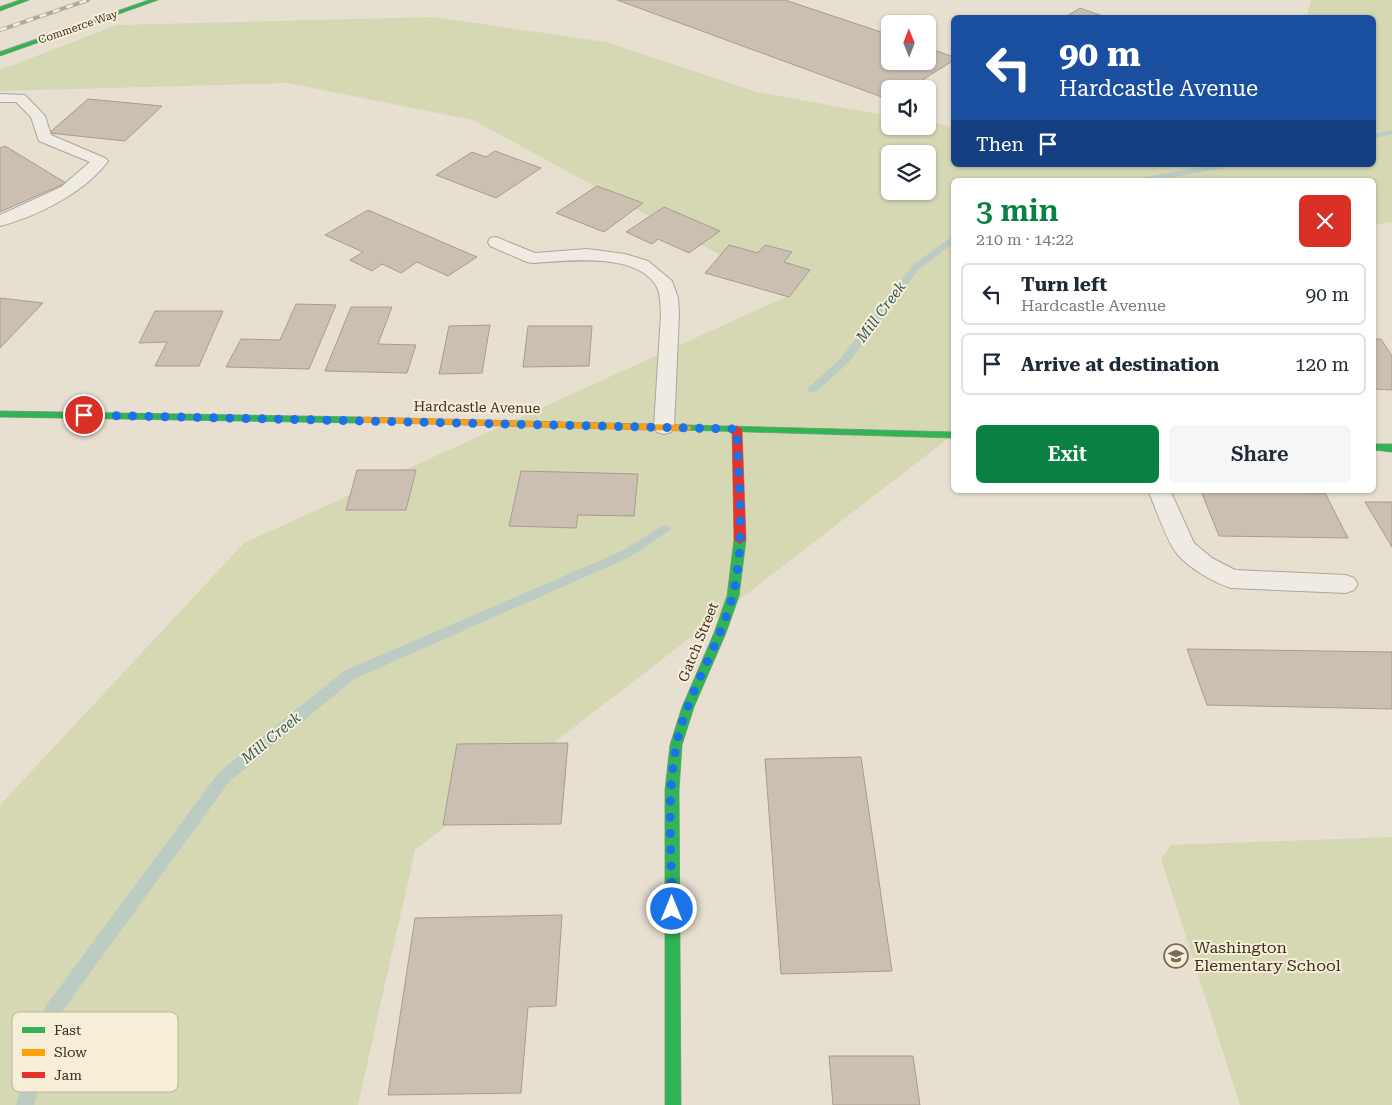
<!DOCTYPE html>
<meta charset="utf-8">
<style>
body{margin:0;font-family:"Roboto Serif",serif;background:#f6f6f7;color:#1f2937;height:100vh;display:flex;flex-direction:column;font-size:19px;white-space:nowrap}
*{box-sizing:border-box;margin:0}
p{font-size:16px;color:#747a83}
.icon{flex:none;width:28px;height:28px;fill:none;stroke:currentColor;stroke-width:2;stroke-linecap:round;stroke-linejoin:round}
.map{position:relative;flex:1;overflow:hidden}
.sheet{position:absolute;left:951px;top:178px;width:425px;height:315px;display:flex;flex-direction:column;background:#fff;border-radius:8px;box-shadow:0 1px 4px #0004}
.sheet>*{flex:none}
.top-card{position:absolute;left:951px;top:15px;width:425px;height:152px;border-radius:8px;box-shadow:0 1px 4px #0004;background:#1a4fa0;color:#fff;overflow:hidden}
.needle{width:32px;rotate:359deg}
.controls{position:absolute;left:881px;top:15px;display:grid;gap:10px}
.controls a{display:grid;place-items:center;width:55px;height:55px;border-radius:8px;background:#fff;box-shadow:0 1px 4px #0004;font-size:25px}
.pin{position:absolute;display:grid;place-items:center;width:42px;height:42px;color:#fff;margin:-21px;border:2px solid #fff;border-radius:50%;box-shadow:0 1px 5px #0007}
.me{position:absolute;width:55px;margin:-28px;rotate:0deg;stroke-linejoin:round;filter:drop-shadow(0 0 4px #0008)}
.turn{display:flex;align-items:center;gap:18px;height:105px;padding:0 25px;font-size:22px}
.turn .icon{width:65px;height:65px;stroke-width:2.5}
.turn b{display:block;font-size:35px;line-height:42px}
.then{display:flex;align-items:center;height:48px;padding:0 25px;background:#0003;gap:10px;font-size:19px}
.round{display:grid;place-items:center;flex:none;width:52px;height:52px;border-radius:8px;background:#f6f6f7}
.overview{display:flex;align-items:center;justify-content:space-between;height:85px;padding:0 25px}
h1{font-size:30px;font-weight:600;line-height:38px;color:#0b8043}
.button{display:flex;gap:10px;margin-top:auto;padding:10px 25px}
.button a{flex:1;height:58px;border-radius:8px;background:#0b8043;color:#fff;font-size:20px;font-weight:600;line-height:58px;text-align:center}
.button a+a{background:#f6f6f7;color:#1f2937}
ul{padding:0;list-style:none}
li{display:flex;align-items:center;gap:15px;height:62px;margin:0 10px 8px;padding:0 15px;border:2px solid #e0e1e3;border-radius:8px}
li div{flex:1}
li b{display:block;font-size:19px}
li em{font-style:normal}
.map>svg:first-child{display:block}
.green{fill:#d6d7b3;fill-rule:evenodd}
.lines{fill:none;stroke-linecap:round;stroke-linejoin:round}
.stream{fill:#bcccc2;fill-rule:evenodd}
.building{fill:#cbbfb2;stroke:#a89c90}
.lane-casing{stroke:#ada599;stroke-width:2}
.fast-casing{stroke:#9c958a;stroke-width:1}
.slow-casing{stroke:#9c958a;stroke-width:1}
.jam-casing{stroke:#9c958a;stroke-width:1}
.lane{fill:#efebe3;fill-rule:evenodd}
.fast{fill:#30b455;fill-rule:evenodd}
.slow{fill:#ff9f0a;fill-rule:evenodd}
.jam{fill:#e5322d;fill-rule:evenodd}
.rail-casing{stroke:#afaaa2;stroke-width:4}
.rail{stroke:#f7eed8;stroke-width:2.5;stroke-dasharray:7;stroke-linecap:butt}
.route{stroke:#1a73e8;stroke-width:9;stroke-dasharray:0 16.2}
.labels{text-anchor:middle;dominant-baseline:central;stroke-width:4;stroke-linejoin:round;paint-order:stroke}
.far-street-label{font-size:11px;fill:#3d2e20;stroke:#f7eed8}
.street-label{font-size:14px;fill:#3d2e20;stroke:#f7eed8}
.water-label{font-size:15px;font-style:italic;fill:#2f5d5a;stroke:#f7eed8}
.near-poi-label{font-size:16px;fill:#3d2e20;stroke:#f7eed8;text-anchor:start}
.key{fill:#f7eed8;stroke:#bfb4a1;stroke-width:1}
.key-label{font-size:14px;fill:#3d2e20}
</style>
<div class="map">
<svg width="1392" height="1105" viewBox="0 0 1392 1105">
<rect width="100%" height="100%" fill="#e7e0d1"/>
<path class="green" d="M1311,0H1392V222L1374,225V180H954V434L415,850L358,1105H0V805L244,543L792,294L473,120L288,83L0,91V70L117,25L434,17L606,42L757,92L890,116V126H928V122L954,127V165H1374V18L1307,17ZM890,154H928V191H890Z
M1392,837V1105H1240L1161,859L1171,845Z"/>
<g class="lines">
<path class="stream" d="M1392,130V134L1374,138V134Z
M1210,165H1227L1223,168L1159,180H1141L1145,177Z
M954,235V243L919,269L849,362L816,392H808L807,390L808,388L841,358L913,265Z
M665,524L671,528L669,531L630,557L354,679L229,782L58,1017L34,1105H16L45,1007L219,772L344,671L622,551Z"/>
</g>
<path class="building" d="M617,0H785L890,35V61H928V48L954,57V60L908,89H890V100Z
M1080,8L1108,18H1064Z
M88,99L162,106L125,141L49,133Z
M5,146L66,183L0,212V148Z
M495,151L541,168L496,198L436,175L472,152L486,157Z
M597,186L643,203L604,232L556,213Z
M664,207L720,231L689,253L658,239L652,244L626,232Z
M368,210L477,257L448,276L417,262L401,273L382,264L372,271L350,260L363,252L325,235Z
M729,245L758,253L765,245L792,252L784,262L810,270L789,297L705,273Z
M0,298L43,303L0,348Z
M296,304L336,305L309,369L226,367L241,339L280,340Z
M351,307H392L378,344L416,345L407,373L325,371Z
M155,311H223L199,366H155L167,342L139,343Z
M490,325L482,373L439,374L449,326Z
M528,326H592L589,366L523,367Z
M1374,339H1381L1392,356V390L1374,389Z
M357,470H416L406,510H346Z
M521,471L638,474L634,516L578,515L576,528L509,526Z
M1201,491L1325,493L1348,538L1219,536Z
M1365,502H1392V547Z
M1187,649L1392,652V709L1207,705Z
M568,743L561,824L443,825L457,744Z
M861,757L892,971L781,974L765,759Z
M562,915L556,1006L528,1007L521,1093L388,1095L415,918Z
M829,1056H913L920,1105H833Z"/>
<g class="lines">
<g class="lane-casing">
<path id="lane" d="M0,94L25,95L45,116L51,135L105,158L108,161C86,192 36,217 0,226V215L61,187L90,162L39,141L31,117L16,102H0Z
M496,237L535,253L587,249L625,254L648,261L672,281L678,298L679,314L674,427L671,432L664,434L657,432L654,427L661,314C660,304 661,292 655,284C633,252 566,261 533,263L527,262L490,246L488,242L490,238Z
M1148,490H1170L1194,543L1212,558L1235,570L1346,575L1354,578L1358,584L1354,590L1346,593L1231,588C1212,582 1191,569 1178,555C1167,543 1155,506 1148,490Z"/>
</g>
<g class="fast-casing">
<path id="fast" d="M20,0H29L0,11V7Z
M149,0H158L0,56V52Z
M0,411L359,417L364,420L359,423L0,417Z
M687,425L954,432V438L683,430L682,428Z
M1374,444H1392V452L1374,450Z
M740,536L746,540L739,596L726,633L694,707L682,745L679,790L681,1105H665V790L670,745L682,707L714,633L727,596L734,540Z"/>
</g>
<g class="slow-casing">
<path id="slow" d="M359,417L687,425L692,428L687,431L355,422L354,420L355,418Z"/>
</g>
<g class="jam-casing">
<path id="jam" d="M737,426L742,429L746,540L740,544L734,540L732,429Z"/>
</g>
<use href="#lane" class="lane"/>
<use href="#fast" class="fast"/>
<use href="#slow" class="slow"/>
<use href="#jam" class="jam"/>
<g class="rail-casing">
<path id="rail" d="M0,30L88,0"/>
</g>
<use href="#rail" class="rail"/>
</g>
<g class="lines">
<path class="route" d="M84,415L737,429C738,483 746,542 733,594C720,647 686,693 676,747C666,799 672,856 672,909"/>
</g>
<defs>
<g id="school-ring" transform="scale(1.25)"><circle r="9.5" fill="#f7eed8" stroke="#786c5e" stroke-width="1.5"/><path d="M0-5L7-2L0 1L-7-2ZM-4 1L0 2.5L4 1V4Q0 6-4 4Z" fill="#786c5e"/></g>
</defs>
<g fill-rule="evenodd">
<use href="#school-ring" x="1176" y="956"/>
</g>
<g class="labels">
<g class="far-street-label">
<text transform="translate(78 27) rotate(-19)">Commerce Way</text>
</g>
<g class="street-label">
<text transform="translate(477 407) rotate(1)">Hardcastle Avenue</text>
<text transform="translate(698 642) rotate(-68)">Gatch Street</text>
</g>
<g class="water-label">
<text transform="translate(881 312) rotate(-53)">Mill Creek</text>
<text transform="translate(271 738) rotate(-39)">Mill Creek</text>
</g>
<g class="near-poi-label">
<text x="1194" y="947">Washington<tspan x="1194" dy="18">Elementary School</tspan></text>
</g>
</g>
<rect x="12" y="1012" width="166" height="80" rx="8" class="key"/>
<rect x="22" y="1027" width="23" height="6" fill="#30b455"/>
<rect x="22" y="1049" width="23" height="7" fill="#ff9f0a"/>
<rect x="22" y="1072" width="23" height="6" fill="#e5322d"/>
<g class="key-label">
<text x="54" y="1035">Fast</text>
<text x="54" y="1057">Slow</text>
<text x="54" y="1080">Jam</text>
</g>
</svg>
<div class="controls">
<a><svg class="needle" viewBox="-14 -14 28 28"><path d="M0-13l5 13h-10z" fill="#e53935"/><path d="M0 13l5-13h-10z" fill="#747a83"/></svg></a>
<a><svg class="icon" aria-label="sound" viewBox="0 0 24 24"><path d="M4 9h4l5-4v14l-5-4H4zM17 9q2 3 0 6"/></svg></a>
<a><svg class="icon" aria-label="layers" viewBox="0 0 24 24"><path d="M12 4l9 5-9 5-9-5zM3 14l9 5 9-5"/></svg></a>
</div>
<div class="pin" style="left:84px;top:415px;background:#d93025"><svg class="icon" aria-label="arrive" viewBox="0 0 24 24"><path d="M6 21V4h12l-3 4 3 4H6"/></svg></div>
<svg class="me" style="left:672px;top:909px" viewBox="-20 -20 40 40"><circle r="17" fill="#1a73e8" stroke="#fff" stroke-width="3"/><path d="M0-11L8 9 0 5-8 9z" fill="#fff"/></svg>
<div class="top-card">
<div class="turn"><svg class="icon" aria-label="left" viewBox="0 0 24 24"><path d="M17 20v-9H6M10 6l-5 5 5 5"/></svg><div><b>90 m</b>Hardcastle Avenue</div></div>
<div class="then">Then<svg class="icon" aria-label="arrive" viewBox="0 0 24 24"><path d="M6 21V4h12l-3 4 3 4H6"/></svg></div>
</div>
<section class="sheet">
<div class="overview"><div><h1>3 min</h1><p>210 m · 14:22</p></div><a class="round" style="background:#d93025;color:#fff"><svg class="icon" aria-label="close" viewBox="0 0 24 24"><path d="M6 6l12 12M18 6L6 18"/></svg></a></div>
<ul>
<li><svg class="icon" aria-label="left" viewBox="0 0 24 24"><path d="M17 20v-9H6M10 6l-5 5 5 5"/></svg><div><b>Turn left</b><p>Hardcastle Avenue</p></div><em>90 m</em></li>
<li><svg class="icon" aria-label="arrive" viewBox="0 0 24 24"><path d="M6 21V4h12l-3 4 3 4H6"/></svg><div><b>Arrive at destination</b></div><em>120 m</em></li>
</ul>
<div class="button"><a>Exit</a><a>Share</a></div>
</section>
</div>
